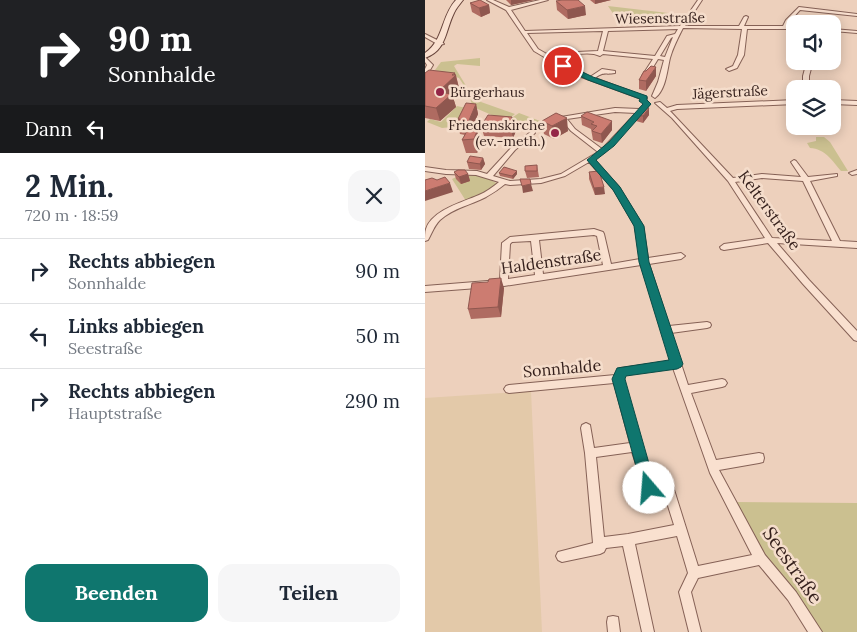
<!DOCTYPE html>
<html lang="de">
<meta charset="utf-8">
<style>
body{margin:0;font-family:Lora,serif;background:#f6f6f7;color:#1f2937;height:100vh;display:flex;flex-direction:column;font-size:19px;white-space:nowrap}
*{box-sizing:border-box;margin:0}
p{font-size:16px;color:#747a83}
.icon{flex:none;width:28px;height:28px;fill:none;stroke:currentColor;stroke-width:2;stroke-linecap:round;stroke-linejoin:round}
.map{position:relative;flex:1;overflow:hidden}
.sheet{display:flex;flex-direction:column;background:#fff;width:425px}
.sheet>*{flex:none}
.top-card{background:#202124;color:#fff;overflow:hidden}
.fabs{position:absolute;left:361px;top:15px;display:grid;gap:10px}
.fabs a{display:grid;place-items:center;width:55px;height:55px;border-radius:10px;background:#fff;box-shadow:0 2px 12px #0003;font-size:25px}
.pin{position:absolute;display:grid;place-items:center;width:42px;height:42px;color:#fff;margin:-21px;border:2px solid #fff;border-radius:50%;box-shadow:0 1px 5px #0007}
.me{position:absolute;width:55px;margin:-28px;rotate:342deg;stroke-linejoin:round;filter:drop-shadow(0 0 4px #0008)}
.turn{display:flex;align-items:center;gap:18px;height:105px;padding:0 25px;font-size:22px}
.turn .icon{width:65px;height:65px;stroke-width:2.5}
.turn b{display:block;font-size:35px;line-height:42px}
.then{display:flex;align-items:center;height:48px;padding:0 25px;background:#0003;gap:10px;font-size:19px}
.round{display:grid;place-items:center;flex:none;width:52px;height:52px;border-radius:15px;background:#f6f6f7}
.head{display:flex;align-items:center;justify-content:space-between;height:85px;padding:0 25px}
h1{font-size:30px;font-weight:800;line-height:38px}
.button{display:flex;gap:10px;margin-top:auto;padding:10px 25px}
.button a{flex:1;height:58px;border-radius:15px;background:#0f766e;color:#fff;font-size:20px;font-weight:800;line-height:58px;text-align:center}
.button a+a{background:#f6f6f7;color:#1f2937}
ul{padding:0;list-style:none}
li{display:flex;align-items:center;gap:15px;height:65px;padding:0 25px;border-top:1px solid #e0e1e3}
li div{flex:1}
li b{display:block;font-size:19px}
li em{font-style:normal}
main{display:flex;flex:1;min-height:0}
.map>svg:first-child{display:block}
.farmland{fill:#e3c9a9}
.green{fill:#cbc090}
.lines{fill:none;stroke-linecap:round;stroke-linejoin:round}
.street-casing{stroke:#856156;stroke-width:2}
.secondary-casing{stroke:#664239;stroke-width:2}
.street{fill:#f9e0cf;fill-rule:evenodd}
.secondary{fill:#f9e0cf;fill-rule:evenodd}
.wall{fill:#af6b61}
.shaded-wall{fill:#8f574f}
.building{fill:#cc7c71;stroke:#8f574f}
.route{fill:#0f766e;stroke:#0a4d48}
.poi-dot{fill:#942647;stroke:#f5ddcb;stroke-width:2}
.labels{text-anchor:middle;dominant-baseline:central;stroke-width:5;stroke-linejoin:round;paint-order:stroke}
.far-street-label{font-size:14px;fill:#341f1b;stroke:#f5ddcb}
.far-poi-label{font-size:14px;fill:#341f1b;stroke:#f5ddcb;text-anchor:start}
.street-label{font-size:16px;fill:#341f1b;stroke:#f5ddcb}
.near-street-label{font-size:19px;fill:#341f1b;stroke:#f5ddcb}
</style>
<main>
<section class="sheet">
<div class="top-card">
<div class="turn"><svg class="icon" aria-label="right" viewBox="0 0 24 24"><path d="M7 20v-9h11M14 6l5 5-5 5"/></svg><div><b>90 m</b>Sonnhalde</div></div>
<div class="then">Dann<svg class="icon" aria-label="left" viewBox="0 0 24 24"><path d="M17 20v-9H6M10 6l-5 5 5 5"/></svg></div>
</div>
<div class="head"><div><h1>2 Min.</h1><p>720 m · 18:59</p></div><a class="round"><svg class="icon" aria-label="close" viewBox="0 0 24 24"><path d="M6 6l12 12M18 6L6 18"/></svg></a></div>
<ul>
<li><svg class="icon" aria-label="right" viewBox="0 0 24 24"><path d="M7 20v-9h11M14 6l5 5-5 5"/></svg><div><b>Rechts abbiegen</b><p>Sonnhalde</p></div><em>90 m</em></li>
<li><svg class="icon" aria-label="left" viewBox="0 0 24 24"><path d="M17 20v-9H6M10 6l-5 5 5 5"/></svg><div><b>Links abbiegen</b><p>Seestraße</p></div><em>50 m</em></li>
<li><svg class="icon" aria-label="right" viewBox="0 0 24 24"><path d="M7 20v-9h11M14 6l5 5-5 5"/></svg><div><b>Rechts abbiegen</b><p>Hauptstraße</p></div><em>290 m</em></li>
</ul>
<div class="button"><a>Beenden</a><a>Teilen</a></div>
</section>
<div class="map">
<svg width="432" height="632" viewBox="0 0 432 632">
<rect width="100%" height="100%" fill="#edd0bc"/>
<path class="farmland" d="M106,391L117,632H0V398Z"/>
<path class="green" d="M183,6L243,13L238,20L193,21Z
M55,58V66L32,64L29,66L43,89L47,90L51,95H58L56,102L90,114L81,121L48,107L42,90L34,78L10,70L16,62Z
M32,106L41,108L27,127L17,128L2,122L5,119L16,122Z
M94,113L115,121V128L107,131L97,127L100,124L85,119Z
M399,137L405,142L423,171H416C407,160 400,149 385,148L382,143L391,141V137Z
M40,173L62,178L73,184L68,189L41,201L27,179Z
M308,502L432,503V632H395L341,557Z"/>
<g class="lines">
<g class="street-casing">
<path id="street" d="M62,0H68L84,7L115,0H123L86,10L100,31L255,26L273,0H277L260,26H314L319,17L321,16L323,17L319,26H358L361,20L374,7L432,14V16L375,10L365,21L363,26L370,27V29H322L319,55L312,68L304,71L301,69L308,66L313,55L317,29L258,28C253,38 248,47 245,58C242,70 241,90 230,98L227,96L233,82L239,60L233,59L222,77L220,78L217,76L228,59L178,54L175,56C163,50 143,56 131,59L152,72L165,77L177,69L190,71V73C179,75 180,71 170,78L221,97L222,98L219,100L148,74L109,51L81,10ZM253,29L250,34L242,36L230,56L178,51L183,31ZM178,31L173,51L152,52L127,57L113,49L102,33ZM248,37L240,57L235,56L246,38Z
M408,29L432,31V33L408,31Z
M0,34L18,43L19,44L14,45L0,37Z
M0,57L8,65L2,75L0,76V69L2,65L0,62Z
M382,61H388L384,76V89H378V76Z
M370,100V104L252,109L245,111L308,178L337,174L376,177L366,162L369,160L371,161L383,177L412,174V176L385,181L415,241L432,242V248L352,243L384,280L432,331V341L429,340L378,284L343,243L299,250L296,249L295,247L299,244L340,238L303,181L247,118L230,103L235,102L242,108L252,105ZM337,178L378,181L407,241L347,238L310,182Z
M408,100L432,101V105L408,104Z
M222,102L225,104L224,105L179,153L169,159L194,187L218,226L223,258L256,253L260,256L256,259L224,264L244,326L282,322L285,323L286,325L285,327L282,328L246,333L263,385L297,379L300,380L302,383L300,386L297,387L266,393L291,460L334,453L338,454L339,458L338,462L334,463L294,470L340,555L371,592L397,632H383L363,600L334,565L273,578L266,592L276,632H264L254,592L263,573L252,536L210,544L229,632H217L198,546L181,548L179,552L175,554L137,562L133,560L131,556L133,552L168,543L160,453L156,428L157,425L161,423L165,425L169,448L205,443L189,383L84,393L81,392L79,389L81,386L84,385L190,375L193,369L196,368L246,361L216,265L79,286L0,292V286L75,280L77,243L85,237L169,229L178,232L179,234L186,264L215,259L210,226L189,190L164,162L140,176L116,183L85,185L80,184C74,189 68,193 61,197C46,205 28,208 15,220C9,226 7,233 3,240L0,241C0,237 0,232 1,229C7,210 38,202 54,195C61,192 68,187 74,182L51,175L21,174L0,171V167L21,170L52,171L62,174L86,148L108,130L110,131V133L90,150L68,176L85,181L116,179L136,174L173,152L146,131L135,118L136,117L190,108L214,109ZM190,112L211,113L177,149L150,129L142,119ZM169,235L172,236L178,265L118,274L114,240ZM106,241L110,275L83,279L85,244L87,242ZM248,368L285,473L327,555L273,566L246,480L242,479L228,482L216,447L198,379L199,375ZM207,452L220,492L224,493L238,490L249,525L203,534L179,537L171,457Z
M432,170V174L427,175L424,173Z
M188,616L193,617L195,632H183L182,622L183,617Z"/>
</g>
<g class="secondary-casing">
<path id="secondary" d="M31,0H38C35,4 31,8 29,13C20,31 22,50 0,58V53C19,40 16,16 31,0Z"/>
</g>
<use href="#street" class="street"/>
<use href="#secondary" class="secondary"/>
</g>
<path class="wall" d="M81,0H109L86,5Z
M165,0H186L170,4Z
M131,1L161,15L143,19L132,10Z
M45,3L64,5L65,13L56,17L47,12Z
M221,71L231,76L221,91L214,89V80Z
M0,73L31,75L34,88L27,94L31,107L15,121L0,118Z
M51,104L53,114L46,131H52L56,144L52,153H41L37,140L40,135L35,134L32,124L33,122V119Z
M211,115H224L218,123L211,121Z
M156,116L187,130L177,143L168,140L166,129L157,125Z
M87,117L91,131L88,138L59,136L56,126Z
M117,121L143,131L129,139L119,134Z
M58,158L60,164L56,170L44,169L42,162Z
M112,165L114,177L102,178L100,171Z
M29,172L43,174L45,181L36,184L31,179Z
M164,172L180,194L170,195L164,179Z
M74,173L92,174L88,179L75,176Z
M63,282L79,288L76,317L46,319L43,309Z"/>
<path class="shaded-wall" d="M86,0H109L86,5Z
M170,0H186L170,4Z
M64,5L65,13L56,17L54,8Z
M160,6L161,15L143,19L142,10Z
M231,67V76L221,91V81Z
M30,73L34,88L27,94L31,107L15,121L11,108L13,92Z
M51,104L53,114L44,135L42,125Z
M224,108V115L218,123V116Z
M87,117L88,123L89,121L91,131L88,138L86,129V120Z
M142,118L143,131L129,139L127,126Z
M187,121V130L177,143L176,134Z
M52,131L56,144L52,153L49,139Z
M58,158L60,164L56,170L55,164Z
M92,171V174L88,179L87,176Z
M43,174L45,181L36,184L34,177Z
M25,183L28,192L0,201V191Z
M106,184L108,191L98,193L97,186Z
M179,187L180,194L170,195L169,188Z
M76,278L79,288L76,317L73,307Z"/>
<path class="building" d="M55,0L64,5L54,8L45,3Z
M137,0H153L160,6L142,10L131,1Z
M226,66L231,67L221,81L214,80L219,71H221Z
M4,70L30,73L27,75H31L13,92L27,94L11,108L0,106V73Z
M41,103L51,104L42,125L32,124L35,119H33Z
M219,107L224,108L218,116L211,115Z
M162,112L187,121L176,134L167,131L172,126L166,124L169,122L156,116Z
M131,113L142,118L127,126L117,121Z
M63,115L87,117L86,120L89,121L86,129L56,126Z
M42,131H52L49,139L37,140Z
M45,156L58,158L55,164L42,162Z
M112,165V171H100V166Z
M79,167L92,171L87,176L74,173Z
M33,170H40L43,174L34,177L29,172Z
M174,171L179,187L169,188L164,172Z
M20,177L25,183L0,191V180L7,178L12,180Z
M95,179H105L106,184L97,186Z
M76,278L73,307L43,309L47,283L63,282L64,279Z"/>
<path class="route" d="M136,64H141L168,77L222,96V100L226,104L189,146L171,160L195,187L219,226L224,262L258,364L256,367L252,369L201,376L200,379L231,488L229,493L224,495L219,493L217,488L187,379L192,368L244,360L214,262L209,226L188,190L162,160L184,142L218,104L214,101L215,99L163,80L136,67Z"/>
<g class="poi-dot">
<circle cx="15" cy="92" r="5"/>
<circle cx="130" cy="133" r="5"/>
</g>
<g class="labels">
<g class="far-street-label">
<text transform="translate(235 18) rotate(-1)">Wiesenstraße</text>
<text transform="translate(305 92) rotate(-3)">Jägerstraße</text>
</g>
<g class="far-poi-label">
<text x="25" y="92">Bürgerhaus</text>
<text x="120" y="125" text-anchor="end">Friedenskirche<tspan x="120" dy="16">(ev.-meth.)</tspan></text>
</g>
<g class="street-label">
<text transform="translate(345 210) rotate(54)">Kelterstraße</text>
<text transform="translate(126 261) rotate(-8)">Haldenstraße</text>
<text transform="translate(137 368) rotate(-5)">Sonnhalde</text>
</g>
<g class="near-street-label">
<text transform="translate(368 565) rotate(55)">Seestraße</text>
</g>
</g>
</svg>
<div class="fabs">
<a><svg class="icon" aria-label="sound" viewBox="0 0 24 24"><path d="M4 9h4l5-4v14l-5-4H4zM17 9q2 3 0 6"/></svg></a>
<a><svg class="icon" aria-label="layers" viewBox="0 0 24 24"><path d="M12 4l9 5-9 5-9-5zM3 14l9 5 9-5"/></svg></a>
</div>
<div class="pin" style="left:138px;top:66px;background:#d93025"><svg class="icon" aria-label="arrive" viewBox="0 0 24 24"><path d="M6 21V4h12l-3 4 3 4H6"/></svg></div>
<svg class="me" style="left:224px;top:488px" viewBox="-20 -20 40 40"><circle r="19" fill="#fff"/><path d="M0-13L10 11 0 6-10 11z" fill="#0f766e"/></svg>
</div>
</main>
